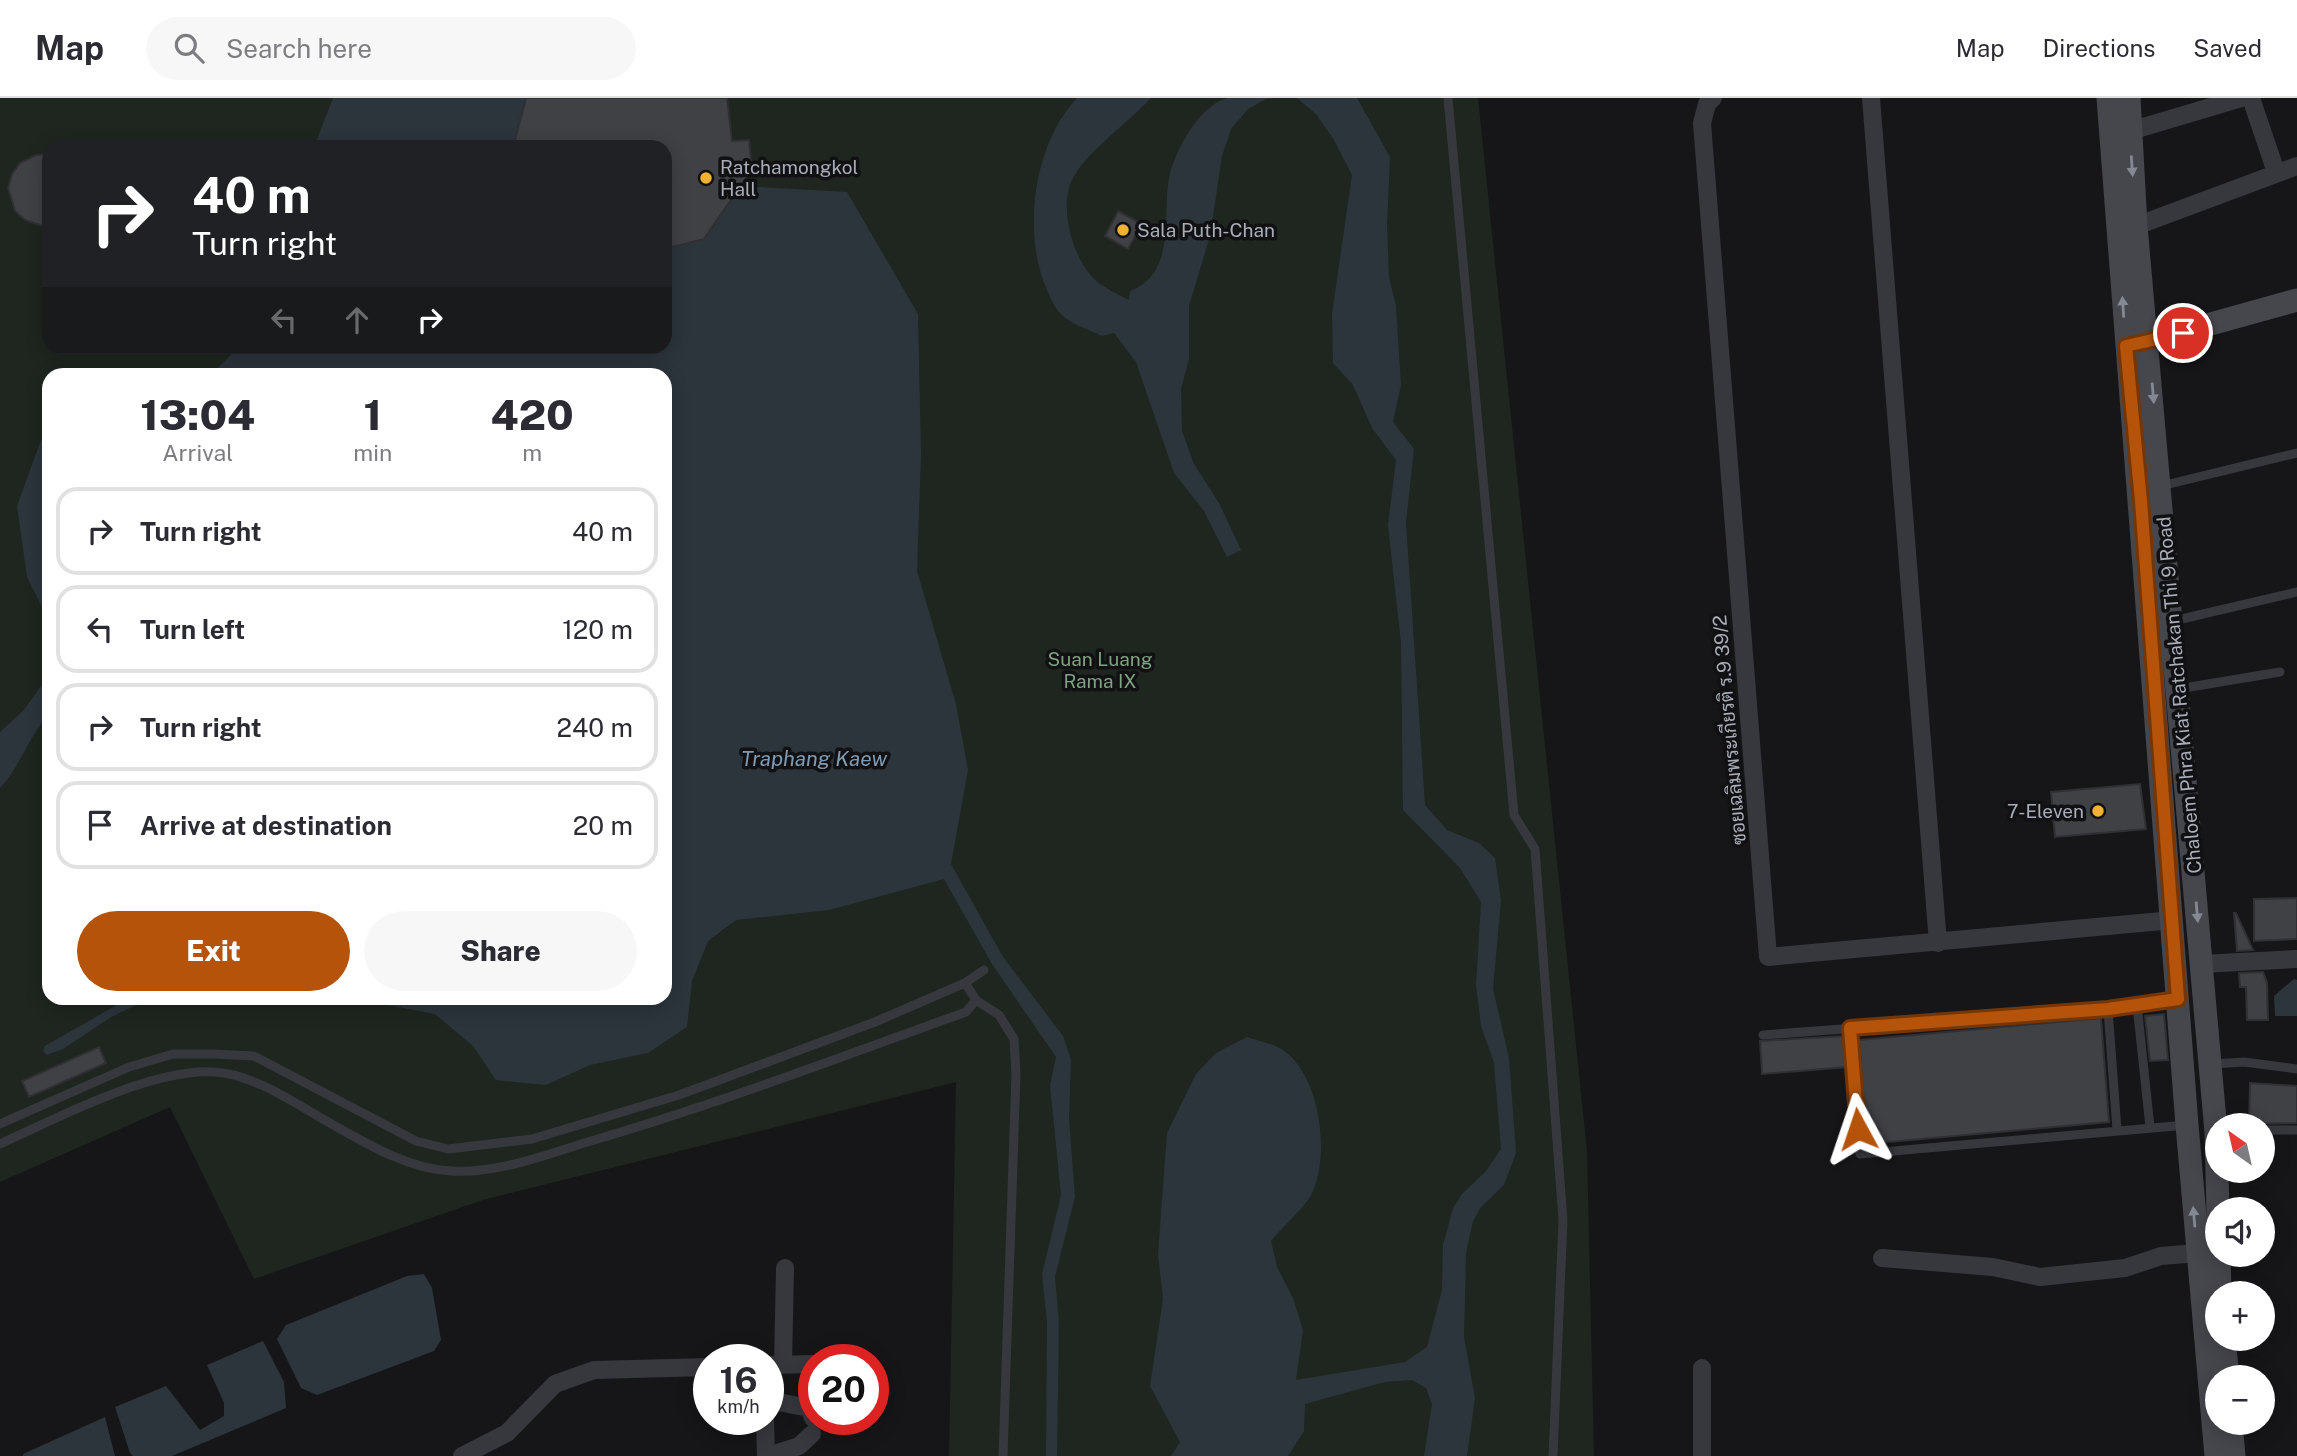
<!DOCTYPE html>
<meta charset="utf-8">
<style>
body{margin:0;font-family:"Public Sans",Sarabun,sans-serif;background:#f7f7f7;color:#2b2b33;height:100vh;display:flex;flex-direction:column;font-size:26px;white-space:nowrap}
*{box-sizing:border-box;margin:0}
p{font-size:23px;color:#7c7c81}
.icon{flex:none;width:38px;height:38px;fill:none;stroke:currentColor;stroke-width:2;stroke-linecap:round;stroke-linejoin:round}
.map{position:relative;flex:1;overflow:hidden}
.sheet{position:absolute;left:42px;top:270px;width:630px;height:637px;display:flex;flex-direction:column;background:#fff;border-radius:21px;box-shadow:0 4px 18px #0003}
.sheet>*{flex:none}
.guide{position:absolute;left:42px;top:42px;width:630px;height:214px;border-radius:21px;box-shadow:0 4px 18px #0003;background:#202124;color:#fff;overflow:hidden}
.needle{width:46px;rotate:326deg}
.buttons{position:absolute;left:2205px;top:1015px;display:grid;gap:14px}
.buttons a{display:grid;place-items:center;width:70px;height:70px;border-radius:50%;background:#fff;box-shadow:0 4px 18px #0003;font-size:35px}
.speed{position:absolute;left:693px;top:1246px;display:flex;gap:14px;font-size:35px;font-weight:700;text-align:center}
.speed>*{display:grid;place-content:center;width:91px;height:91px;border-radius:50%;background:#fff;box-shadow:0 4px 18px #0003;line-height:1}
.speed small{font-size:18px;font-weight:400}
.speed .limit{border:10px solid #d22;background:#fff;color:#111}
.pin{position:absolute;display:grid;place-items:center;width:60px;height:60px;color:#fff;margin:-30px;border:4px solid #fff;border-radius:50%;box-shadow:0 2px 7px #0007}
.me{position:absolute;width:77px;margin:-38px;rotate:355deg;stroke-linejoin:round;filter:drop-shadow(0 0 5px #0008)}
.turn{display:flex;align-items:center;gap:24px;height:147px;padding:0 35px;font-size:32px}
.turn .icon{width:91px;height:91px;stroke-width:2.5}
.turn b{display:block;font-size:49px;line-height:60px}
.lanes{display:flex;align-items:center;height:66px;padding:0 35px;background:#0003;justify-content:center;gap:35px;direction:ltr}
.lanes .off{opacity:.35}
.eta{display:flex;justify-content:space-evenly;align-items:center;height:119px;text-align:center}
.eta b{font-size:42px;font-weight:800;line-height:49px}
.cta{display:flex;gap:14px;margin-top:auto;padding:14px 35px}
.cta a{flex:1;height:80px;border-radius:42px;background:#b45309;color:#fff;font-size:28px;font-weight:800;line-height:80px;text-align:center}
.cta a+a{background:#f7f7f7;color:#2b2b33}
ul{padding:0;list-style:none}
li{display:flex;align-items:center;gap:21px;height:88px;margin:0 14px 10px;padding:0 21px;border:4px solid #e1e1e2;border-radius:21px}
li div{flex:1}
li b{display:block;font-size:26px}
li em{font-style:normal}
header{display:flex;align-items:center;gap:42px;box-sizing:border-box;height:98px;padding:0 35px;background:#fff;border-bottom:2px solid #e1e1e2}
header strong{font-size:33px}
nav{display:flex;gap:38px;margin-inline-start:auto;font-size:24px}
.search{width:490px;height:63px;background:#f7f7f7;display:flex;align-items:center;gap:18px;box-sizing:border-box;padding:0 24px;border-radius:38px;color:#7c7c81;font-size:26px}
.map>svg:first-child{display:block}
.green{fill:#1e261f;fill-rule:evenodd}
.water{fill:#2c353c}
.building{fill:#404145;stroke:#303034;stroke-width:2}
.lines{fill:none;stroke-linecap:round;stroke-linejoin:round}
.lane{stroke:#37383d;stroke-width:9}
.street{stroke:#37383d;stroke-width:18}
.secondary{stroke:#45474d;stroke-width:23}
.oneway{fill:#858993}
.route-casing{stroke:#753606;stroke-width:18}
.route{stroke:#b45309;stroke-width:12}
.poi-dot{fill:#f2b134;stroke:#111113;stroke-width:2.5}
.labels{text-anchor:middle;dominant-baseline:central;stroke-width:7;stroke-linejoin:round;paint-order:stroke}
.poi-label{font-size:19px;fill:#a8adb8;stroke:#111113;text-anchor:start}
.park-label{font-size:19px;fill:#7fa381;stroke:#111113}
.street-label{font-size:19px;fill:#a8adb8;stroke:#111113}
.water-label{font-size:21px;font-style:italic;fill:#7f9bb3;stroke:#111113}
</style>
<header>
<strong>Map</strong>
<div class="search"><svg class="icon" aria-label="search" viewBox="0 0 24 24"><circle cx="10" cy="10" r="6"/><path d="M15 15l6 6"/></svg>Search here</div>
<nav><a>Map</a><a>Directions</a><a>Saved</a></nav>
</header>
<div class="map">
<svg width="2297" height="1358" viewBox="0 0 2297 1358">
<rect width="100%" height="100%" fill="#161618"/>
<path class="green" d="M0,0H1478L1587,1053L1594,1358H949L956,984L483,1102L254,1181L170,1009L0,1084ZM49,49H665V248H49ZM49,276H665V900H49Z"/>
<path class="water" d="M333,0H526L513,49H314Z
M1077,0H1151C1130,23 1083,57 1072,82C1058,111 1074,167 1100,186C1109,192 1119,197 1129,202L1130,193C1177,175 1162,118 1169,80C1175,52 1199,8 1227,0C1241,0 1260,0 1275,0L1266,1L1248,11L1231,31L1222,58L1210,138L1189,208V261L1181,291L1182,333L1194,366L1219,405L1241,452L1227,459L1204,413L1174,375L1136,264L1114,235L1102,238C1090,232 1074,227 1064,219C1055,212 1049,197 1045,187C1022,130 1035,44 1077,0Z
M1297,0H1357L1390,59L1387,127L1389,179L1396,208L1401,287L1393,324L1414,351L1406,425L1425,707L1447,732L1479,745L1495,760L1501,803L1493,891L1509,960L1516,1055L1504,1087L1481,1109L1473,1123L1466,1155L1464,1239L1475,1300L1467,1358H1424L1432,1306L1426,1290L1412,1282L1385,1284L1305,1306L1304,1333L1288,1358H1171L1180,1344L1150,1288L1163,1201L1158,1156L1167,1035L1196,976L1216,955L1247,939C1258,943 1274,946 1283,952C1320,977 1330,1055 1313,1093C1307,1108 1282,1129 1271,1143L1277,1169L1293,1200L1303,1232L1296,1282L1405,1264L1427,1249L1442,1192L1443,1147L1453,1110L1462,1096L1486,1073L1501,1051L1494,965L1481,928L1476,887L1481,804L1460,770L1403,712L1401,545L1388,427L1396,362L1372,330L1353,287L1333,265L1332,216L1352,77L1334,42L1316,16Z
M741,88L847,94L918,216L921,357L917,473L956,606L968,672L951,766L1003,859L1063,938L1071,962L1069,1021L1075,1099L1055,1179L1059,1226L1057,1358H1046L1047,1224L1042,1176L1061,1097L1050,987L1056,959L992,866L944,781L829,812L736,822L708,843L692,883L687,929L648,955L590,967L546,987L496,982L473,948L435,916L350,900H665V276H212L238,249L665,248V151L704,141Z
M49,338V523L27,479L17,408L41,342Z
M49,577V617C28,638 21,668 0,690V634L23,613Z
M2294,881L2297,882V918H2275L2274,898Z
M129,900H151L111,919L63,951L47,957L43,953L45,948Z
M424,1176L432,1190L441,1242L434,1253L317,1297L301,1290L277,1241L286,1227L407,1178Z
M263,1243L284,1284L286,1310L172,1358H133L130,1355L115,1309L166,1288L200,1332L224,1318V1305L207,1267Z
M105,1319L115,1358H23V1356Z"/>
<path class="building" d="M526,0H727L732,43L749,42L752,71L704,141L665,151V49H513Z
M49,56V127H40L25,122L15,113L8,90L12,76L20,65L36,57Z
M1118,113L1142,126L1128,151L1105,138Z
M2140,686L2146,731L2055,739L2051,694Z
M2297,800V841L2254,843V801Z
M2234,815H2236L2253,852L2237,853Z
M2263,874L2267,885L2268,922H2247L2246,889H2240L2239,875Z
M2164,916L2168,962L2150,963L2145,918Z
M2101,920L2109,1024L1867,1046L1859,942Z
M1844,938L1847,969L1762,976L1760,943Z
M99,949L106,965L29,999L22,983Z
M2250,985L2297,988V1025L2249,1026Z"/>
<g class="lines">
<path class="lane" d="M1448,0L1514,717L1535,751L1563,1122L1553,1358
M2161,388L2297,355
M2173,523L2297,494
M2178,591L2280,574
M984,872L965,885L976,902L999,917L1014,941L1016,976L1003,1358
M2137,907L2150,1029
M2108,911L2117,1032
M1851,930L1860,1056L2186,1027
M1763,937L2108,911L2176,902
M2212,966L2244,964L2297,971
M0,1026L129,969L173,956H214L254,958L416,1043L448,1051L532,1041L679,997L875,924L965,885
M2263,1032H2297
M0,1046C57,1020 152,970 214,974C254,976 296,1006 330,1025C367,1046 408,1071 451,1073C498,1076 547,1056 591,1043C718,1006 841,959 966,914L976,902"/>
<path class="street" d="M1713,0L1707,6L1702,25L1768,859L2173,822
M1871,0L1938,845
M2251,0L2276,74
M2130,33L2241,0
M2136,128L2297,68
M2201,866L2297,861
M1882,1160L1993,1169L2040,1179L2125,1170L2161,1158L2197,1155
M768,1267L814,1266
M783,1267L785,1170
M768,1302L809,1310L813,1320
M765,1321L766,1358
M462,1358L507,1335L555,1286L594,1272L709,1269
M768,1358L799,1348L812,1336
M1702,1358V1270"/>
<path class="secondary" d="M2108,0L2187,1027L2216,1358
M2129,0L2136,128L2216,1034L2220,1195
M2135,247L2297,202
M2224,1241L2228,1279
M2231,1325L2234,1358"/>
</g>
<defs><path id="oneway-solid" d="M-6-.8H1V-3.2L6.5 0L1 3.2V.8H-6Z" transform="scale(1.75)"/></defs>
<g class="oneway">
<use href="#oneway-solid" transform="translate(2132 68) rotate(86)"/>
<use href="#oneway-solid" transform="translate(2123 209) rotate(-94)"/>
<use href="#oneway-solid" transform="translate(2153 295) rotate(85)"/>
<use href="#oneway-solid" transform="translate(2197 814) rotate(85)"/>
<use href="#oneway-solid" transform="translate(2194 1119) rotate(-95)"/>
</g>
<g class="lines">
<g class="route-casing">
<path id="route" d="M1858,1031L1850,930L2108,911L2178,901L2141,403L2126,248L2183,235"/>
</g>
<use href="#route" class="route"/>
</g>
<g class="poi-dot">
<circle cx="706" cy="80" r="7"/>
<circle cx="1123" cy="132" r="7"/>
<circle cx="2098" cy="713" r="7"/>
</g>
<g class="labels">
<g class="poi-label">
<text x="720" y="69">Ratchamongkol<tspan x="720" dy="22">Hall</tspan></text>
<text x="1137" y="132">Sala Puth-Chan</text>
<text x="2084" y="713" text-anchor="end">7-Eleven</text>
</g>
<g class="park-label">
<text x="1100" y="561">Suan Luang<tspan x="1100" dy="22">Rama IX</tspan></text>
</g>
<g class="street-label">
<text transform="translate(2179 597) rotate(-95)">Chaloem Phra Kiat Ratchakan Thi 9 Road</text>
<text transform="translate(1729 632) rotate(-95)">ซอยเฉลิมพระเกียรติ ร.9 39/2</text>
</g>
<g class="water-label">
<text x="814" y="660">Traphang Kaew</text>
</g>
</g>
</svg>
<div class="buttons">
<a><svg class="needle" viewBox="-14 -14 28 28"><path d="M0-13l5 13h-10z" fill="#e53935"/><path d="M0 13l5-13h-10z" fill="#7c7c81"/></svg></a>
<a><svg class="icon" aria-label="sound" viewBox="0 0 24 24"><path d="M4 9h4l5-4v14l-5-4H4zM17 9q2 3 0 6"/></svg></a>
<a>+</a>
<a>−</a>
</div>
<div class="speed"><div>16<small>km/h</small></div><div class="limit">20</div></div>
<div class="pin" style="left:2183px;top:235px;background:#d93025"><svg class="icon" aria-label="arrive" viewBox="0 0 24 24"><path d="M6 21V4h12l-3 4 3 4H6"/></svg></div>
<svg class="me" style="left:1858px;top:1031px" viewBox="-20 -20 40 40"><path d="M0-17L14 15 0 8-14 15z" fill="#b45309" stroke="#fff" stroke-width="4"/></svg>
<div class="guide">
<div class="turn"><svg class="icon" aria-label="right" viewBox="0 0 24 24"><path d="M7 20v-9h11M14 6l5 5-5 5"/></svg><div><b>40 m</b>Turn right</div></div>
<div class="lanes"><svg class="icon off" aria-label="left" viewBox="0 0 24 24"><path d="M17 20v-9H6M10 6l-5 5 5 5"/></svg><svg class="icon off" aria-label="ahead" viewBox="0 0 24 24"><path d="M12 20V5M6 11l6-6 6 6"/></svg><svg class="icon" aria-label="right" viewBox="0 0 24 24"><path d="M7 20v-9h11M14 6l5 5-5 5"/></svg></div>
</div>
<section class="sheet">
<div class="eta">
<div><b>13:04</b><p>Arrival</p></div>
<div><b>1</b><p>min</p></div>
<div><b>420</b><p>m</p></div>
</div>
<ul>
<li><svg class="icon" aria-label="right" viewBox="0 0 24 24"><path d="M7 20v-9h11M14 6l5 5-5 5"/></svg><div><b>Turn right</b></div><em>40 m</em></li>
<li><svg class="icon" aria-label="left" viewBox="0 0 24 24"><path d="M17 20v-9H6M10 6l-5 5 5 5"/></svg><div><b>Turn left</b></div><em>120 m</em></li>
<li><svg class="icon" aria-label="right" viewBox="0 0 24 24"><path d="M7 20v-9h11M14 6l5 5-5 5"/></svg><div><b>Turn right</b></div><em>240 m</em></li>
<li><svg class="icon" aria-label="arrive" viewBox="0 0 24 24"><path d="M6 21V4h12l-3 4 3 4H6"/></svg><div><b>Arrive at destination</b></div><em>20 m</em></li>
</ul>
<div class="cta"><a>Exit</a><a>Share</a></div>
</section>
</div>
